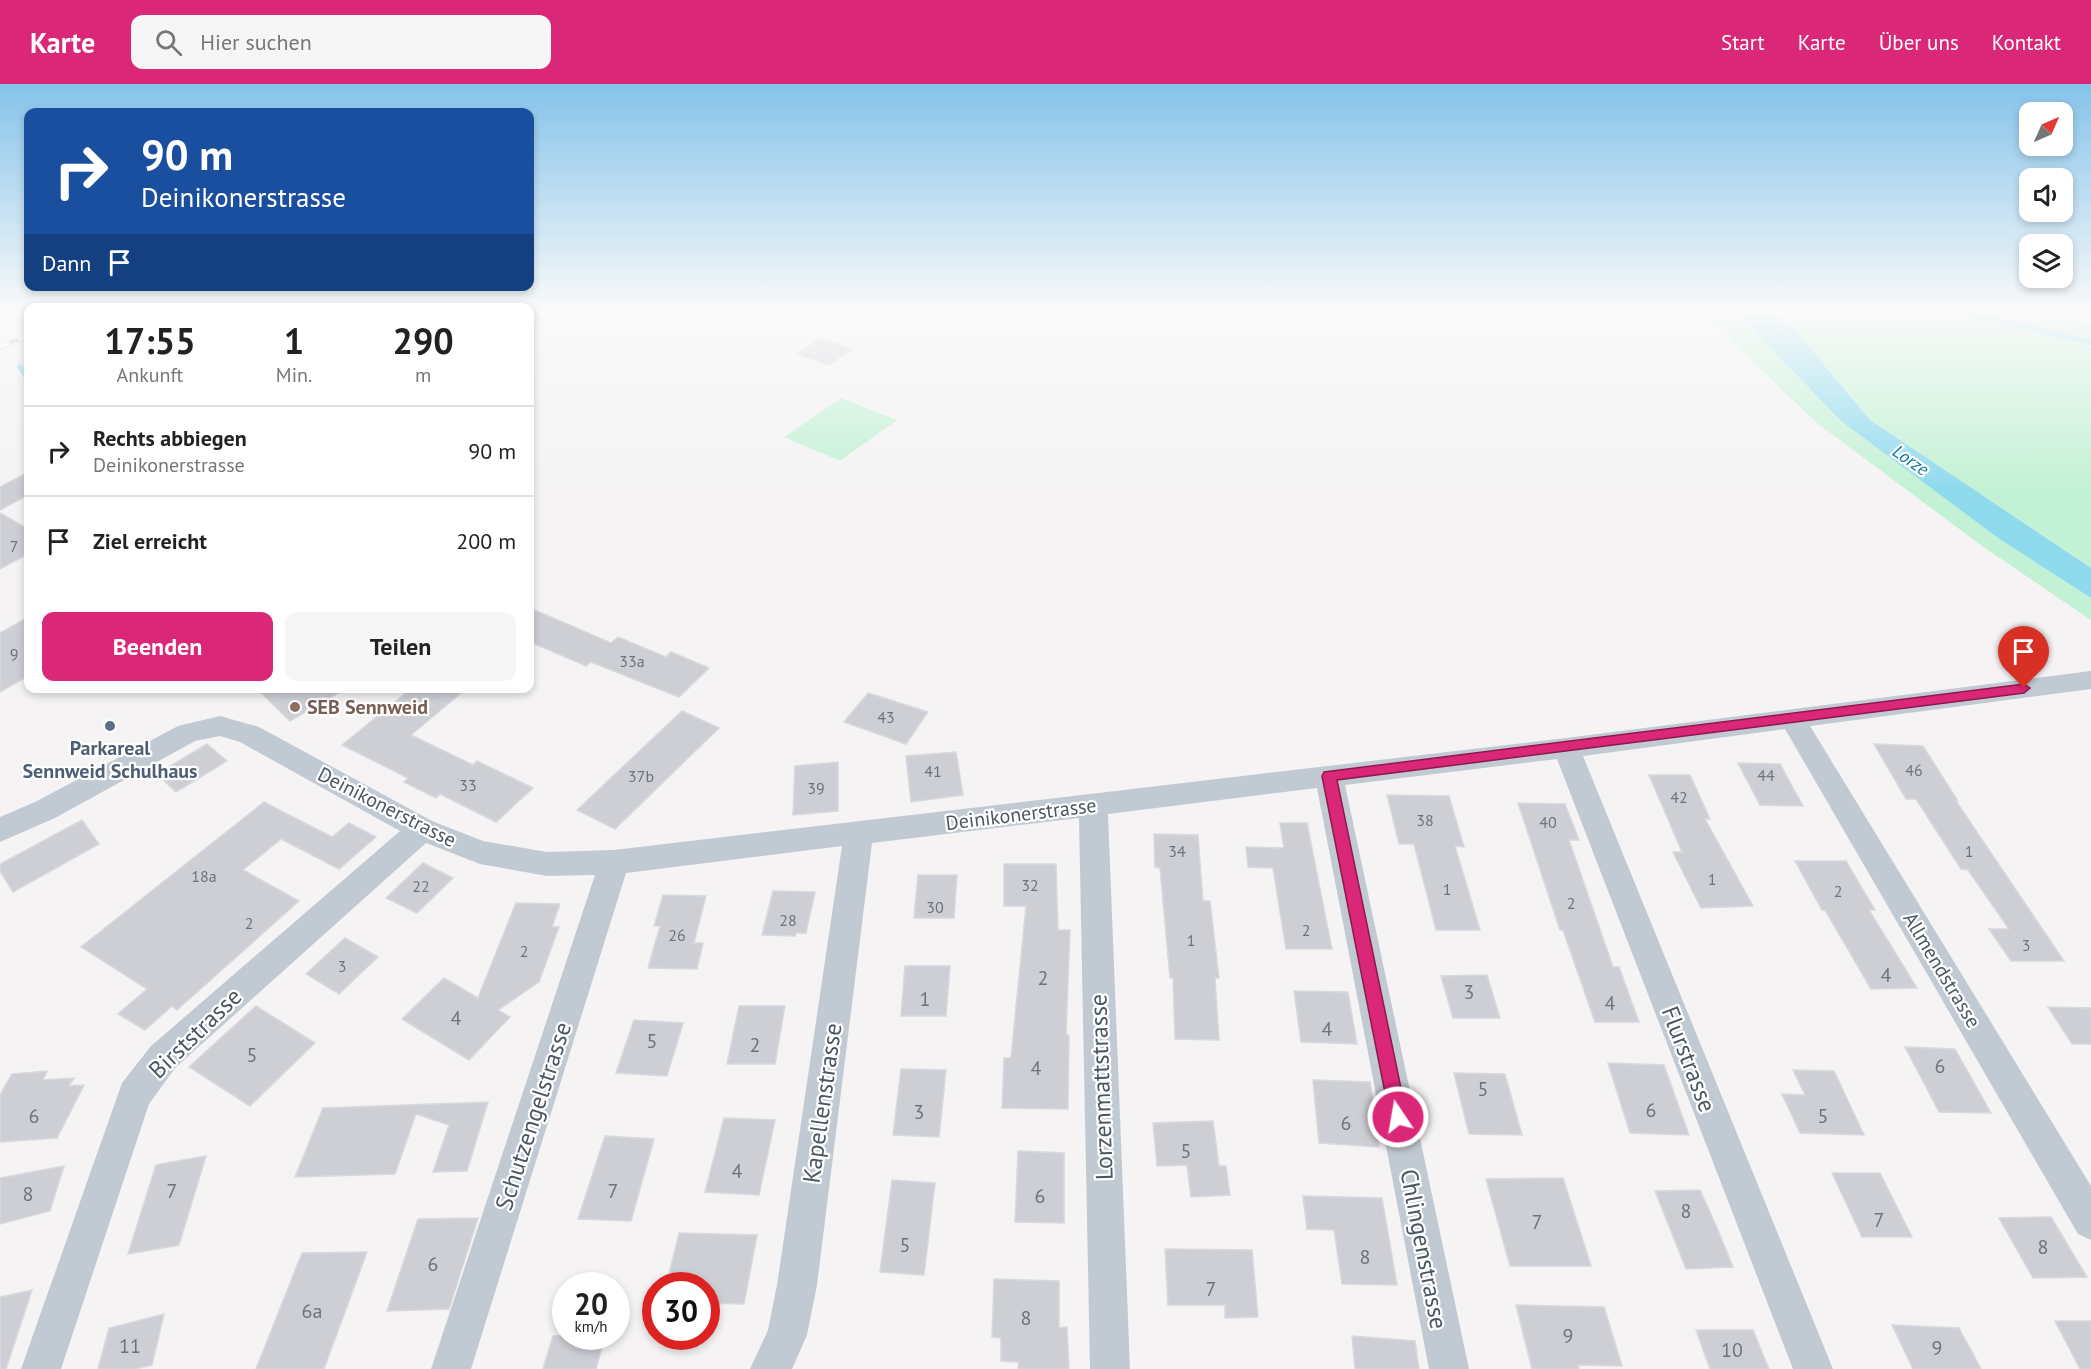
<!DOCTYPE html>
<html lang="de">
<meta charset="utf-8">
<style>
body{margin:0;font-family:"PT Sans",sans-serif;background:#f6f6f6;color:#222;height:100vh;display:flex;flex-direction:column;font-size:22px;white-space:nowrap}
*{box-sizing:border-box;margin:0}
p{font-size:20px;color:#767676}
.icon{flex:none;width:33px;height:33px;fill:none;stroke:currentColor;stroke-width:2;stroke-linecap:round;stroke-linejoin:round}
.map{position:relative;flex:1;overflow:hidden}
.sheet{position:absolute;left:24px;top:219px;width:510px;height:390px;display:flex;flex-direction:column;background:#fff;border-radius:12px;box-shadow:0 3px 9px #0003}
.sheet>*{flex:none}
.hud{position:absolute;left:24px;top:24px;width:510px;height:183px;border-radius:12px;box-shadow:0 3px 9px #0003;background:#1a4fa0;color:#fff;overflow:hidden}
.needle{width:39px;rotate:45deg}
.controls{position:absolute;left:2019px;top:18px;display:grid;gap:12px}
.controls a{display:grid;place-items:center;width:54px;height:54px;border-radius:12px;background:#fff;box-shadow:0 3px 9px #0003;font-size:30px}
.speed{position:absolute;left:552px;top:1188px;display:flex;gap:12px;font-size:30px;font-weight:700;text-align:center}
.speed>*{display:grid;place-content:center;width:78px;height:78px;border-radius:50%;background:#fff;box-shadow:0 3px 9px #0003;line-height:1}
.speed small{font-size:15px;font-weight:400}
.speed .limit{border:9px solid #d22;background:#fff;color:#111}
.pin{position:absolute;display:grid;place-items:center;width:51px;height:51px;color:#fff;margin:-62px -26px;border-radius:50% 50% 50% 0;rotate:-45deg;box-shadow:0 0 6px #0007}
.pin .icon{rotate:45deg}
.me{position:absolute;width:66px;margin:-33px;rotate:348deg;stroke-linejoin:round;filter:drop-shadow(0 0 4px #0008)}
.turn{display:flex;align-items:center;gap:21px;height:126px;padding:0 18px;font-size:27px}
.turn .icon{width:78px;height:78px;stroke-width:2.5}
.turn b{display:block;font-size:42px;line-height:51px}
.then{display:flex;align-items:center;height:57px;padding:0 18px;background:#0003;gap:12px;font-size:22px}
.eta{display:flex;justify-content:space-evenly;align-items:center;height:102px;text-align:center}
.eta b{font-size:36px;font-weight:800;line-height:42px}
.primary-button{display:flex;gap:12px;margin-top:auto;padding:12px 18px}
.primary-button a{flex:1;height:69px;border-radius:12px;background:#db2777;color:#fff;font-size:24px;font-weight:800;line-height:69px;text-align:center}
.primary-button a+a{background:#f6f6f6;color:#222}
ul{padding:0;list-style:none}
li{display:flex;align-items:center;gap:18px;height:90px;padding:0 18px;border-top:2px solid #e0e0e0}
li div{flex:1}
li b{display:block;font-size:22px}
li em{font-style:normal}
header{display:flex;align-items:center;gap:36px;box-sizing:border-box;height:84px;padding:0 30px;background:#db2777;color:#fff}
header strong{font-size:28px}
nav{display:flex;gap:33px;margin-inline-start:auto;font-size:21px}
.search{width:420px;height:54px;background:#f6f6f6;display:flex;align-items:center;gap:15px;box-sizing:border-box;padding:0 21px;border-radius:12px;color:#767676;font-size:22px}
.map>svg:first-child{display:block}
.green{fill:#c3f1d5}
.water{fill:#90daee}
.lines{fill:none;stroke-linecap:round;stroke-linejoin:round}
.stream{stroke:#90daee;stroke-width:6}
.building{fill:#cdcfd5;stroke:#d7d9de;stroke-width:1.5}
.street{fill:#c1cad2;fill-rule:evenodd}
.rail-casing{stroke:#b5b8bd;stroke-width:5}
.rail{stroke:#fff;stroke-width:4;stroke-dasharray:10;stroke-linecap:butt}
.route{fill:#db2777;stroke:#8e194d;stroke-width:1.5}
.education-dot{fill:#8d6e63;stroke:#fff;stroke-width:2}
.service-dot{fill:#5c6f8a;stroke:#fff;stroke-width:2}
.labels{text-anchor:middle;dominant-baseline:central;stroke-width:4.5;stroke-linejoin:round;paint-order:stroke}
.number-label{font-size:16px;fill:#6b747e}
.far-water-label{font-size:18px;font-style:italic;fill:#0c7c9b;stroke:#fff}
.education-label{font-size:20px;font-weight:bold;fill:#785e54;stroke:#fff;text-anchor:start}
.service-label{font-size:20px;font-weight:bold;fill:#4e5e75;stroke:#fff}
.street-label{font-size:20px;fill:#4a5661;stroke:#fff}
.near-number-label{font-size:20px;fill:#6b747e}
.near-street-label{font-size:24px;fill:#4a5661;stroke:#fff}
</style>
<header>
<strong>Karte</strong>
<div class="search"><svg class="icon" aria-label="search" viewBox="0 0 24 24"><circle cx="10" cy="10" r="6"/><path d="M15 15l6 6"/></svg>Hier suchen</div>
<nav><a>Start</a><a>Karte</a><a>Über uns</a><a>Kontakt</a></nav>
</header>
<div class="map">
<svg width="2091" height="1285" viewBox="0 0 2091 1285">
<rect width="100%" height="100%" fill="#f5f3f3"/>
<path class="green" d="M1690,225H1733L1841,337L1998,454L2091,514V536L1982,462L1817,339L1710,237Z
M1769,225H1998L2091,240V484L1870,336L1796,247Z
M841,314L897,336L840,377L784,353Z"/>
<path class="water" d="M1733,225H1769L1796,247L1870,336L2091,484V514L1998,454L1841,337Z"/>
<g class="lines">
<path class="stream" d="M1947,225L2091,258
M20,283L28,294"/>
</g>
<path class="building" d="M821,254L852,265L829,281L797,270Z
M28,388V411L0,426V403Z
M0,429L28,445V470L0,485Z
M530,524L611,559L618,553L666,573L671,568L709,584L679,613L591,578L586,582L530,558Z
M28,533V592L0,608V549Z
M256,604H347L290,637Z
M412,604H467L411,651L473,681L477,677L533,704L496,738L440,710L436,714L404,698L408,694L342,661Z
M868,609L928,628L906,660L844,638Z
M682,627L719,644L615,745L577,726Z
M207,660L227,677L176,708L157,690Z
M1874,660L1923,662L1958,717H1956L2064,877H2011L1989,845H2009L1968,786L1961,785L1916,715H1906Z
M956,668L963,711L911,718L906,672Z
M838,678V727L793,731L795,682Z
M1738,679L1780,680L1803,722L1760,721Z
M1649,691H1690L1710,735H1705L1753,822L1701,824L1673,768H1682Z
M1387,711L1449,712L1464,763L1455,762L1480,846H1436L1414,760H1399Z
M264,718L332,753L349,739L376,753L339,785L281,755L243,786L299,817L177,926L172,922L145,946L118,930L147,905L81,863Z
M1518,719L1565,720L1579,756H1569L1613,883H1619L1639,938H1595L1563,846H1560Z
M82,736L99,760L13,808L0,787V780Z
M1280,739H1307L1332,865H1286L1273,784L1248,783L1246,763L1284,764Z
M1154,750L1198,751L1203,817H1210L1219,894H1215L1219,956L1175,955L1173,894H1170L1160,784L1155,783Z
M1795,777H1846L1875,826H1869L1917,904L1871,905L1825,826H1822Z
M423,779L453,794L417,829L386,814Z
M1004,780H1056L1058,846H1070L1066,951H1069L1068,1025L1002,1024L1004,974H1011L1026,822H1004Z
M918,791H957L954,834H914Z
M773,807L815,808L806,849H796L795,852L762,851Z
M663,811L706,812L694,859H703L697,885L648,884L660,842H654Z
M516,819L560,820L552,843H559L539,898L498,926L510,933L469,976L402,935L444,894L478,914Z
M345,854L378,873L339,910L306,890Z
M905,882H950L946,932H901Z
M1487,891L1500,934H1453L1441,892Z
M1294,907L1348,908L1357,960L1301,958Z
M256,922L315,959L250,1022L189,983Z
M739,922H785L775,980H727Z
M2048,923L2091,924V960H2072Z
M634,936L683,939L667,992L616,989Z
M1905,963L1955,965L1991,1029L1939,1028Z
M1608,979L1664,981L1689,1051L1630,1049Z
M901,985L946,986L939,1053L893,1051Z
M1793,986L1834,987L1864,1051L1800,1049L1782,1010L1805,1011Z
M47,987L43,996L74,994L69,1002L84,1001L57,1054L0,1058V1011L12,990Z
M1454,989L1505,990L1522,1051L1469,1050Z
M1313,996L1370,998L1379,1063L1319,1059Z
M488,1018L467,1087L433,1088L449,1041L416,1030L395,1090L295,1093L323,1024Z
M724,1034L775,1036L759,1111L705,1108Z
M1213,1037L1219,1082H1226L1230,1111L1191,1113L1187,1081L1157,1082L1153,1039Z
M605,1052L654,1055L631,1137L578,1135Z
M1018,1067L1064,1069V1139L1015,1138Z
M206,1072L179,1161L128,1170L156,1081Z
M64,1082L50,1127L0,1140V1094Z
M1832,1089H1880L1912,1153H1862Z
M1563,1094L1591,1182H1510L1486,1095Z
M892,1096L935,1099L924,1191L880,1188Z
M1700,1106L1718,1146L1733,1183L1686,1185L1655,1107Z
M1303,1112L1382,1114L1397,1201L1342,1200L1334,1146L1307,1145Z
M2051,1133L2087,1193L2033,1194L1999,1134Z
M478,1134L449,1225L387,1227L418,1135Z
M679,1149L757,1151L744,1220L706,1219V1202H666Z
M1165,1165L1252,1166L1258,1233L1225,1234V1221H1168Z
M367,1168L324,1285H256L302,1169Z
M994,1195L1059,1197V1244L1067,1243L1069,1285H1018L1019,1278L1001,1277V1254L992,1253Z
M32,1206L6,1285H0V1213Z
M1516,1221L1604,1223L1622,1282L1578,1281L1579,1285H1532Z
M164,1230L152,1281L136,1285H98L109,1244Z
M2055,1237H2091V1285H2080Z
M1892,1241L1959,1244L1981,1285H1913Z
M1696,1246H1753L1769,1285H1710Z
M553,1252H605L596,1285H543Z
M1352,1252L1415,1257L1419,1285H1355Z"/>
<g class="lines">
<path class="street" d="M2091,587V605L1810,642L2091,1102V1156L2078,1150L1785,645L1583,672L1833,1285H1793L1557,675L1345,701L1469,1285H1429L1317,704L1108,730L1130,1285H1090L1079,734L872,759L817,1201L807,1251L792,1285H750L768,1246L777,1201L842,762L626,789L471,1285H431L595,791L547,792L480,780L426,759L175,984L149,1020L61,1285H21L122,999L151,962L400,747L240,658L220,652L195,657L55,734L0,758V733L35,718L178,642L220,632L259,643L432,737L483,757L547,768L614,766L1566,654Z"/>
<g class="rail-casing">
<path id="rail" d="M0,263L28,252"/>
</g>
<use href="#rail" class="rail"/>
</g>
<linearGradient id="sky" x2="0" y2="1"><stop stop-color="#85c3ea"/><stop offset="0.56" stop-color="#fafafa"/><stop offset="1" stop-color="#fafafa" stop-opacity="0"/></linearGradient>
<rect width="2091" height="405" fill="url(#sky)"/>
<path class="route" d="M2024,600L2030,604L2024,609L1337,696L1407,1033L1404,1039L1398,1042L1391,1039L1322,692L1324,688Z"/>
<circle class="education-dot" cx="295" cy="623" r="6"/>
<circle class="service-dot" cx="110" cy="642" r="6"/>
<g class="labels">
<g class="number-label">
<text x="14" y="462">7</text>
<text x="14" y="570">9</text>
<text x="632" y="577">33a</text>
<text x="886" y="633">43</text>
<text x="1914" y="686">46</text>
<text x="933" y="687">41</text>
<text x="1766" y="691">44</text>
<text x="641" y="692">37b</text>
<text x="468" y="701">33</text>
<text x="816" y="704">39</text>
<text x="1679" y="713">42</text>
<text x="1425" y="736">38</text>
<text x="1548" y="738">40</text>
<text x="1177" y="767">34</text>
<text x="1969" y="767">1</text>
<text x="204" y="792">18a</text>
<text x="1712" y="795">1</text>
<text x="1030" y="801">32</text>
<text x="421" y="802">22</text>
<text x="1447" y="805">1</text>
<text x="1838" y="807">2</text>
<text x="1571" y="819">2</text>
<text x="935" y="823">30</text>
<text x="788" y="836">28</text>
<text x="249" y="839">2</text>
<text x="1306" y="846">2</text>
<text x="677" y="851">26</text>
<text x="1191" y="856">1</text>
<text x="2026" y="861">3</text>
<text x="524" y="867">2</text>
<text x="342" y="882">3</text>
</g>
<g class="far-water-label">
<text transform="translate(1911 376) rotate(35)">Lorze</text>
</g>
<g class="education-label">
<text x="307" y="623">SEB Sennweid</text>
</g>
<g class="service-label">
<text x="110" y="664">Parkareal<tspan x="110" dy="23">Sennweid Schulhaus</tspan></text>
</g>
<g class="street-label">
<text transform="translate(387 723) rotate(27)">Deinikonerstrasse</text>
<text transform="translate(1021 730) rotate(-7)">Deinikonerstrasse</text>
<text transform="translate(1942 886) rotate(59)">Allmendstrasse</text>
</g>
<g class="near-number-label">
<text x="1886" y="891">4</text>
<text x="1043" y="894">2</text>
<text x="1469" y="908">3</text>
<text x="925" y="915">1</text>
<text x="1610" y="919">4</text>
<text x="456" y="934">4</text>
<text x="1327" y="945">4</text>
<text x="652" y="957">5</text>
<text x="755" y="961">2</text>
<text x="252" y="971">5</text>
<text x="1940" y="982">6</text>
<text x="1036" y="984">4</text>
<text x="1483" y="1005">5</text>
<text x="1651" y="1026">6</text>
<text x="919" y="1028">3</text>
<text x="34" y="1032">6</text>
<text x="1823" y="1032">5</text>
<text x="1346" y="1039">6</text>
<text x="1186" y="1067">5</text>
<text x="737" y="1087">4</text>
<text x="172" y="1107">7</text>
<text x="613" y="1107">7</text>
<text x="28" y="1110">8</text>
<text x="1040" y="1112">6</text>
<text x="1686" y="1127">8</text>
<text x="1879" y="1136">7</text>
<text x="1537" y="1138">7</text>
<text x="905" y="1161">5</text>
<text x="2043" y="1163">8</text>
<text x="1365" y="1173">8</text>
<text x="433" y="1180">6</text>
<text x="1211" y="1205">7</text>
<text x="312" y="1227">6a</text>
<text x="1026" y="1234">8</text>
<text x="1568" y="1252">9</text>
<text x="130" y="1262">11</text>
<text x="1937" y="1264">9</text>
<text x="1732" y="1266">10</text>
</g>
<g class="near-street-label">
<text transform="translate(195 949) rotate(-44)">Birststrasse</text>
<text transform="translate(1689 975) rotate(69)">Flurstrasse</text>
<text transform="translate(1101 1003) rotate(-92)">Lorzenmattstrasse</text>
<text transform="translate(822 1019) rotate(-82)">Kapellenstrasse</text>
<text transform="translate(533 1032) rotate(-72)">Schutzengelstrasse</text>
<text transform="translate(1424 1165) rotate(79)">Chlingenstrasse</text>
</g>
</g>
</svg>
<div class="controls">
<a><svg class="needle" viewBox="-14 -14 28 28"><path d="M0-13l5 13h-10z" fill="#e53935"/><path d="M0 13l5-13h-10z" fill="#767676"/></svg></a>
<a><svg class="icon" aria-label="sound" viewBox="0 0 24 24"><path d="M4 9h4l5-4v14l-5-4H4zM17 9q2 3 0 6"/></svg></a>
<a><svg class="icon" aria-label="layers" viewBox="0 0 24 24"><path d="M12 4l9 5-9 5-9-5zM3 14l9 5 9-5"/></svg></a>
</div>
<div class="speed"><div>20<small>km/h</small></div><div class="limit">30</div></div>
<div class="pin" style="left:2024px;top:604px;background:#d93025"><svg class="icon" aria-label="arrive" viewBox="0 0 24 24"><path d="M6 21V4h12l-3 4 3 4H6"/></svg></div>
<svg class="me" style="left:1398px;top:1033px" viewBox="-20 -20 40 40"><circle r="17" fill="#db2777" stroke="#fff" stroke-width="3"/><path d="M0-11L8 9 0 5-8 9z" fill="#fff"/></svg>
<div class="hud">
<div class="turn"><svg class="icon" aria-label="right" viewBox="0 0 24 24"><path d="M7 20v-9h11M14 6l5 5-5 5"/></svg><div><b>90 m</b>Deinikonerstrasse</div></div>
<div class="then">Dann<svg class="icon" aria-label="arrive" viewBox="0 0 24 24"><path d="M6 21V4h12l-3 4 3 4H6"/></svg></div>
</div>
<section class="sheet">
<div class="eta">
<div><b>17:55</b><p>Ankunft</p></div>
<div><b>1</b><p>Min.</p></div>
<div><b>290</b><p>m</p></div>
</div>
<ul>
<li><svg class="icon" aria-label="right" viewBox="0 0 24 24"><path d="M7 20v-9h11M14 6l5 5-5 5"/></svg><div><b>Rechts abbiegen</b><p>Deinikonerstrasse</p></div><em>90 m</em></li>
<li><svg class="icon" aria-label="arrive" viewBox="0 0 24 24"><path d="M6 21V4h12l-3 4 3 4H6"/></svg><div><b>Ziel erreicht</b></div><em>200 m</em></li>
</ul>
<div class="primary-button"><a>Beenden</a><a>Teilen</a></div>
</section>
</div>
